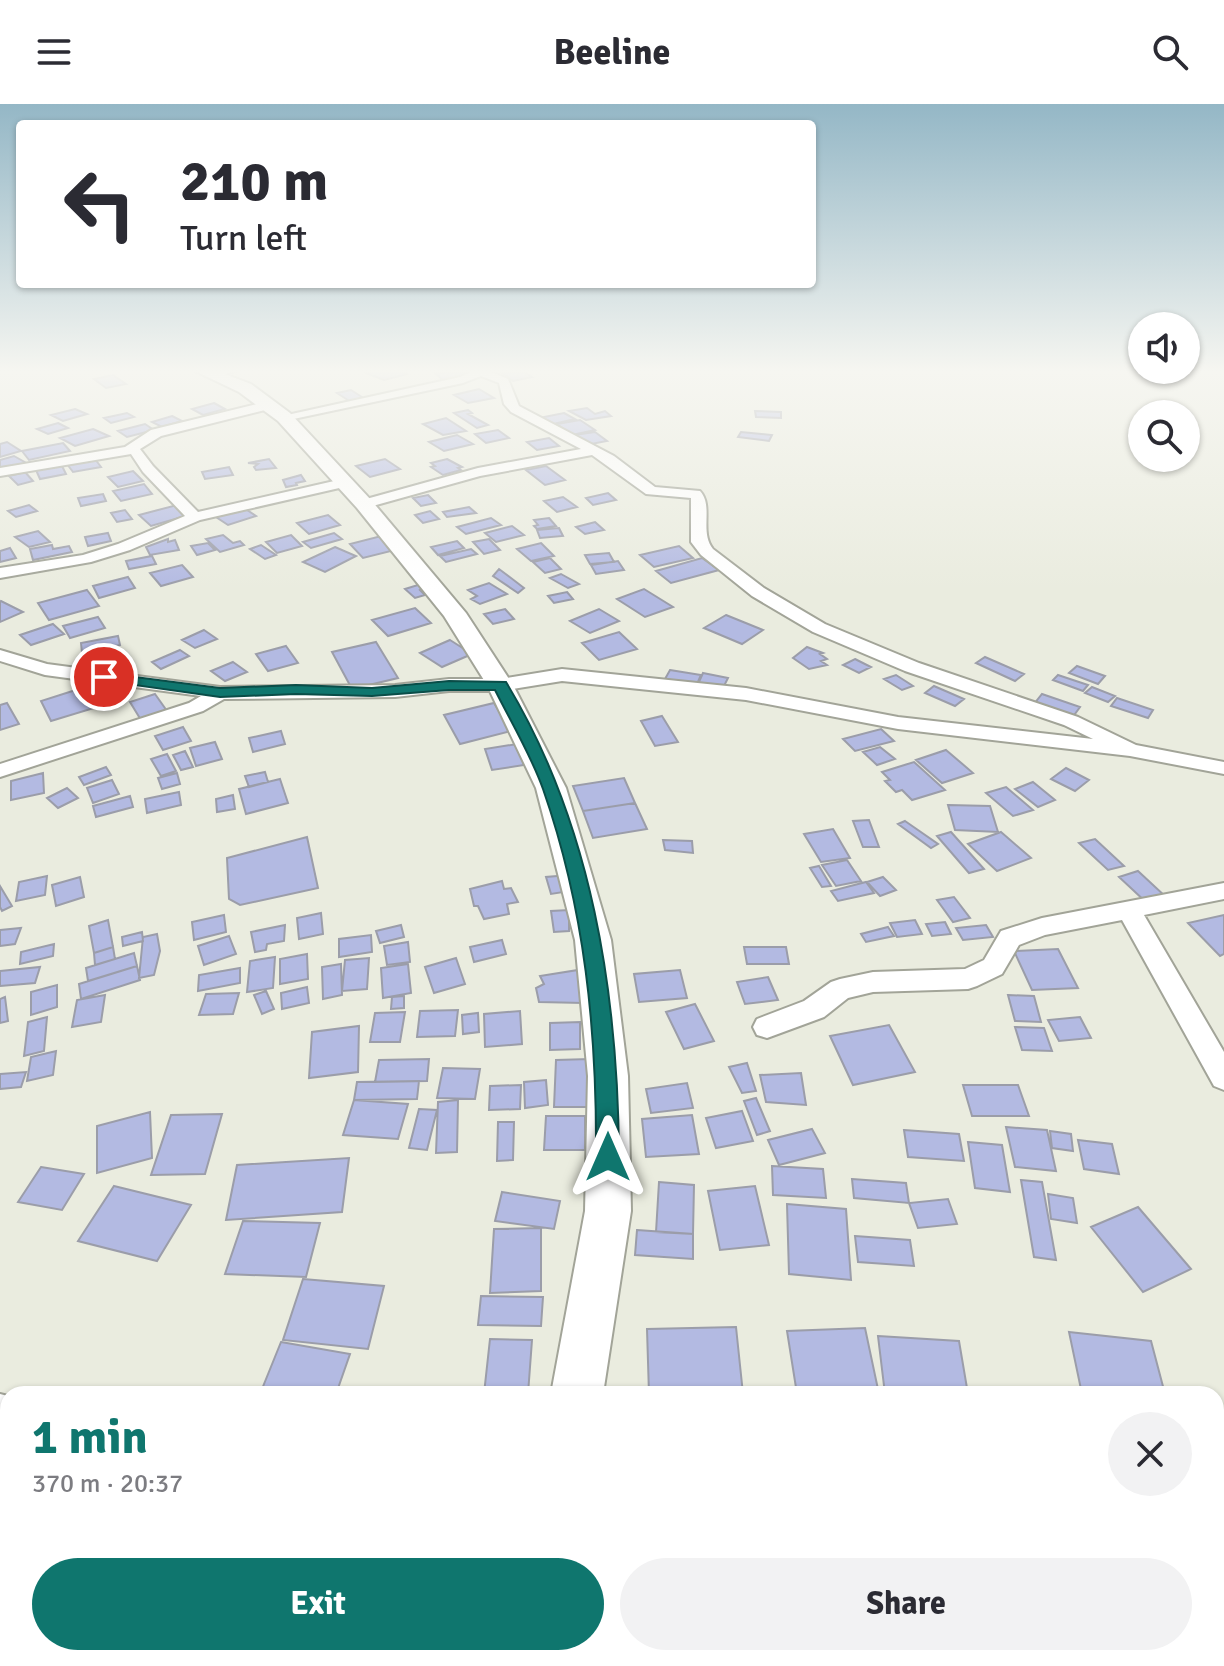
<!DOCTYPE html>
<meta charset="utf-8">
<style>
body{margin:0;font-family:Signika,sans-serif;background:#f2f2f3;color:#2b2b33;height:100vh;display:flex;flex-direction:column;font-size:30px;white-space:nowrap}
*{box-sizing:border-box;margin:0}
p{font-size:26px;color:#7c7c81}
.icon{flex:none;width:44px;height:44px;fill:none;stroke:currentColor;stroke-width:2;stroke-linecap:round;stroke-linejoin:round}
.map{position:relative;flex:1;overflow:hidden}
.drawer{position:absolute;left:0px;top:1282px;width:1224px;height:280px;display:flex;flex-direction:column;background:#fff;border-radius:24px 24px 0 0;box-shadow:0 2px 6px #0004}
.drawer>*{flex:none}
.banner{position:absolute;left:16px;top:16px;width:800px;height:168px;border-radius:8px;box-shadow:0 2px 6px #0004;background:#fff;color:#2b2b33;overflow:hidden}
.fabs{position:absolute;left:1128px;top:208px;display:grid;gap:16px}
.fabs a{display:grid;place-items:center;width:72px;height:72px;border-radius:50%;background:#fff;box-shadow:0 2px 6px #0004;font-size:40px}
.pin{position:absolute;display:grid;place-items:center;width:68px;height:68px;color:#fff;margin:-34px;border:4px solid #fff;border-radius:50%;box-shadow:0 2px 8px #0007}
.me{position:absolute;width:88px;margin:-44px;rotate:0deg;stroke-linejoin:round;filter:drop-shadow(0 0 6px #0008)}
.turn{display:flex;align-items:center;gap:28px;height:168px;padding:0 32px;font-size:36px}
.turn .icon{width:104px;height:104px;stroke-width:2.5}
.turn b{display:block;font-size:56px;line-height:68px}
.round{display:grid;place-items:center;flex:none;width:84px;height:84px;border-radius:42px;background:#f2f2f3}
.summary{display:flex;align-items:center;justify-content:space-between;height:136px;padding:0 32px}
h1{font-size:48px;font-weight:700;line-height:60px;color:#0f766e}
.cta{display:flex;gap:16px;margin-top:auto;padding:16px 32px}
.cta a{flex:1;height:92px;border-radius:48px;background:#0f766e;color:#fff;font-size:32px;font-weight:700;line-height:92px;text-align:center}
.cta a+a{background:#f2f2f3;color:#2b2b33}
header{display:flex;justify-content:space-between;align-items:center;height:104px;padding:0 32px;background:#fff;font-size:36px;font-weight:700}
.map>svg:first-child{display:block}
.building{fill:#b3bae2;stroke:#9b9da9;stroke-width:2}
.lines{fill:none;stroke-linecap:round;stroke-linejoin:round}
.minor-casing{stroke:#a2a498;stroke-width:4}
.secondary-casing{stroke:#a2a498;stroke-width:4}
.minor{fill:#fff;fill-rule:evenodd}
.secondary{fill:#fff;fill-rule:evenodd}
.route{fill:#0f766e;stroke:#0a4d48;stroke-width:2}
</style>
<header><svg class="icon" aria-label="menu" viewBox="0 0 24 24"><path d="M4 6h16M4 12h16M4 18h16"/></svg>Beeline<svg class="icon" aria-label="search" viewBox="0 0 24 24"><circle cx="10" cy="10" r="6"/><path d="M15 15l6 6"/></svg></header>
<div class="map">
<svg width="1224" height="1562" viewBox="0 0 1224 1562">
<rect width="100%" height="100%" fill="#eaecdf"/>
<path class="building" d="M372,267H400L407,270L384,276L366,269Z
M464,267L472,273L445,278L435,269Z
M523,267L532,273L513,277L502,269Z
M113,271L126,280L106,284L94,275Z
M479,285L494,294L468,299L454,291Z
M351,286L365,295L351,298L337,289Z
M214,299L225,305L203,311L192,305Z
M587,304L595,310L605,307L611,312L586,316L569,307Z
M75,305L87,310L63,317L51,311Z
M468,306L472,309L468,310L488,321L477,324L454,309Z
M755,307L781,308V314L756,313Z
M127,309L134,313L111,319L104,314Z
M564,309L575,315L549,321L539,314Z
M172,312L182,317L162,323L152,318Z
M446,314L466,327L443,331L423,320Z
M580,316L595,326L572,331L557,320Z
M58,319L68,324L48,330L37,325Z
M145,320L154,326L127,333L118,327Z
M93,325L109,332L75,342L60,334Z
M498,326L509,334L486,339L475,330Z
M595,328L607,337L586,341L574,331Z
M741,328L772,331L769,337L738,333Z
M457,331L473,340L444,347L429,338Z
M549,334L559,342L537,346L527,338Z
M7,338L21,347L0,353V340Z
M63,339L70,347L29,356L22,347Z
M14,352L28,360L0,368V356Z
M95,355L101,363L73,368L67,360Z
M269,355L276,364L256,366L254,363L258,360L248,359Z
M385,355L400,365L370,373L356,362Z
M447,355L462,363L458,364L461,366L443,371L431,363L435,362L431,359Z
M62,362L66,370L40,375L36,366Z
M546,362L565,376L545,381L526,366Z
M229,363L233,371L205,375L202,368Z
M133,367L143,377L118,383L108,373Z
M25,368L33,377L18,381L9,372Z
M301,371L305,377L296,379L297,381L286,383L283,376Z
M144,380L152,390L121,397L113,387Z
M608,389L616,396L593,401L586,394Z
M103,390L106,397L81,402L78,394Z
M428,391L436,399L421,402L413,394Z
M563,393L577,403L557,408L544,397Z
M29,401L37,407L16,413L8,407Z
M177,401L189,411L151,422L139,411Z
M469,403L476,409L447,413L443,408Z
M244,404L256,412L228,421L216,413Z
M125,406L132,415L117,418L111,409Z
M430,407L439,415L423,419L415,411Z
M328,411L340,421L309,430L297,419Z
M491,414L501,421L466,430L457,423Z
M549,414L556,422L537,425L534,422L538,421L534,416Z
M595,418L604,426L585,430L576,423Z
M512,422L524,431L496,438L485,429Z
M559,424L563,432L540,434L537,426Z
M38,427L50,438L29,443L15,433Z
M108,429L111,437L88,442L85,433Z
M334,429L342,435L311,444L303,438Z
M223,431L233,439L240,437L244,441L220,448L206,435Z
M291,431L302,442L277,449L266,438Z
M385,431L399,445L363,454L350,440Z
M168,435V438L175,436L179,446L150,451L146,443Z
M489,435L500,446L484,450L473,438Z
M457,437L464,444L438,451L431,443Z
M208,439L215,446L197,451L191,442Z
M541,439L554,452L531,457L517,445Z
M52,441L53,445L69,442L72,448L33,456L30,445Z
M261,441L276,451L265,455L250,445Z
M679,442L693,454L654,463L640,451Z
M335,443L356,452L325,468L303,458Z
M10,444L16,454L0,458V447Z
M471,445L477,450L446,458L440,452Z
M609,449L614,458L590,460L585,451Z
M152,452L156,460L129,465L126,457Z
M550,454L561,465L545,469L533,458Z
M702,454L719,466L671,479L656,467Z
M618,457L624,466L596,470L591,461Z
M182,461L193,473L161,482L150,469Z
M499,465L511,474L524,484L518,489L493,472Z
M561,470L579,480L568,484L550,474Z
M128,473L135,484L99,494L93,482Z
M489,479L507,490L480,500L471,495L477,492L468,486Z
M421,480L426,483L420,486L425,491L415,494L405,485Z
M644,485L673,503L645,513L617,495Z
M87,486L99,502L49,516L38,499Z
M567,488L573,495L554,499L548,492Z
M0,498L1,497L23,508L0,518Z
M415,504L431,519L388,532L372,516Z
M505,505L514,515L493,520L484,510Z
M599,505L619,517L590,529L570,517Z
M726,511L763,526L742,540L704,524Z
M98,513L105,524L70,534L63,522Z
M53,520L64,530L31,541L20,531Z
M204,526L217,535L195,544L182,536Z
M619,528L637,545L599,556L582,539Z
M118,532L120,541L82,549L81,539Z
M450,536L472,550L442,563L420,549Z
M376,538L398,574L352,585L332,548Z
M286,542L298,559L268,567L256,550Z
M807,543L823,549L820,550L827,555L821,557L827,561L809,565L793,554Z
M180,546L189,552L161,565L152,558Z
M985,553L1024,570L1015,577L976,559Z
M855,555L871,563L859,569L843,561Z
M233,558L247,568L225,577L211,567Z
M1077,562L1105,572L1098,580L1069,569Z
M670,566L701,571L697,580L665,575Z
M703,569L728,574L723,584L698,580Z
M896,571L913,582L902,586L884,575Z
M1058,571L1088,581L1083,587L1053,576Z
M934,582L964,595L955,602L925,589Z
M1092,583L1115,592L1108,598L1085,589Z
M82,584L94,604L51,617L41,597Z
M155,590L167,607L141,616L130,598Z
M1042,590L1080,603L1072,614L1034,600Z
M1117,594L1153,606L1148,614L1111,602Z
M7,599L19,620L0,626V601Z
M494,599L511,627L460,640L444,611Z
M662,612L678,638L655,642L641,617Z
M183,623L191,637L163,646L155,632Z
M881,625L894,637L855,647L843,635Z
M281,627L285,640L253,648L249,634Z
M215,638L222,655L196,662L190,644Z
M517,640L524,661L492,666L485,645Z
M880,643L895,655L877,661L863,648Z
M946,646L973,669L942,679L916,656Z
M185,647L193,663L181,666L173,651Z
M167,650L176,667L161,672L151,655Z
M914,658L945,686L912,696L902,686L896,688L885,677L890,676L882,668Z
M106,663L111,671L84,681L79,673Z
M1066,664L1089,676L1075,687L1051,675Z
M265,668L268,678L249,683L245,672Z
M43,669L44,689L11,696V677Z
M177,669L180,680L162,685L158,674Z
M624,674L635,699L583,707L573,682Z
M280,675L288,699L246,710L239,685Z
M112,676L119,690L93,699L87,684Z
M1033,678L1055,696L1038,703L1015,685Z
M1006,683L1033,706L1013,712L986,689Z
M67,684L78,694L58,704L47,694Z
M179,688L181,701L147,709L145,695Z
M233,691L235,705L217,708L216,695Z
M130,692L133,703L96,713L93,702Z
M635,699L647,725L593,734L583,707Z
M948,701L990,702L998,728L955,726Z
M869,716L879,743H863L853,717Z
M905,717L938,740L931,744L898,720Z
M833,725L850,754L821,758L804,730Z
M951,728L984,765L969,769L937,732Z
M1001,728L1031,754L997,767L968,740Z
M307,733L318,784L240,801L229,795L227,754Z
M1095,735L1124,762L1108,766L1079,739Z
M663,736L692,737L693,749L665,746Z
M847,756L861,777L836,782L822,761Z
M819,762L831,782L822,783L810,764Z
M1138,767L1166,793L1147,799L1119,773Z
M569,771L570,787L551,790L546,773Z
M47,772L45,791L16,797L19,778Z
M80,773L84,793L56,802L52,781Z
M883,773L896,786L880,792L867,778Z
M502,777L504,785L511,784L518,798L507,800L509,810L484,815L478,802H474L470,785Z
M866,778L874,789L838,797L831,787Z
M0,782L12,802L2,807L0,803Z
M954,793L970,814L953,818L937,796Z
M569,806V827L554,828L551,807Z
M321,809L323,830L299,835L297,814Z
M224,811L226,828L194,836L192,818Z
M1224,811V850L1220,852L1188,819Z
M108,816L113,843L94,849L89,822Z
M915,816L922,830L897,833L890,819Z
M945,818L951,830L932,832L926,820Z
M285,821L284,837L267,840L266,846L255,848L251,828Z
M401,821L404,833L380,839L376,827Z
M986,821L993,833L963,836L956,824Z
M888,823L894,832L866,838L861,830Z
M21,824L15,840L0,842V826Z
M142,828L143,837L123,842L122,833Z
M157,830L160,847L154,871L139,874L143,833Z
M371,831L372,848L339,853V835Z
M229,832L236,850L204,861L198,842Z
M502,836L506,850L474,858L470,843Z
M408,838L410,858L387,861L384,842Z
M54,840L53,852L20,860L21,848Z
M113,843L115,855L95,861L94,849Z
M744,843H786L789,860H747Z
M1058,845L1078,884L1032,886L1014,847Z
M134,849L137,862L88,877L86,864Z
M307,850L308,875L280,880V855Z
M275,853L273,884L247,888L250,857Z
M369,854L367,885L342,887L345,856Z
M456,854L465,880L434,889L425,863Z
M341,860L342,891L323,895L322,863Z
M408,860L411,889L383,894L381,864Z
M137,862L140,876L81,895L79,880Z
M40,863L35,879L0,882V867Z
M240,864V879L198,887L199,871Z
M578,866L583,899L539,898L536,884L544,880L540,872Z
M680,866L687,894L639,898L634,870Z
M768,873L778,896L745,900L737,878Z
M57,881V903L31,911V888Z
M307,883L309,899L282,905L281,889Z
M266,887L274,905L262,910L254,891Z
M239,889L233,910L199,911L206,890Z
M105,891L101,918L72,923L77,896Z
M1008,891L1034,892L1041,918L1015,917Z
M404,892V904L391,905L392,893Z
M5,893L8,917L0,919V895Z
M695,900L714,937L684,945L666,908Z
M458,906L455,932L417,933L420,907Z
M520,907L522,940L485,943L484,910Z
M405,908L400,938H370L375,909Z
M478,909L479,928L463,930L462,911Z
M47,913L44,947L24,952L28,918Z
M1080,913L1091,934L1059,937L1048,916Z
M580,918V945L550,946V919Z
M889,921L915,968L853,981L830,932Z
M359,922L358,968L309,974L312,928Z
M1015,923L1044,924L1052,947L1022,946Z
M56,947L53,971L27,977L31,953Z
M429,955L427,977L375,978L379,956Z
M590,955V1003H554L556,956Z
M747,959L756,987L742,989L729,963Z
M443,964L480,965L475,995L437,994Z
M26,968L21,983L0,985V970Z
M801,969L806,1001L766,998L760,971Z
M546,976L548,1001L525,1004L524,978Z
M419,977L417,995L354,996L357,978Z
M687,979L693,1004L651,1009L646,985Z
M521,981L520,1005L489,1006L490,982Z
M963,981H1018L1029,1012H972Z
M756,994L770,1027L757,1031L744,997Z
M354,996L408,1000L398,1035L343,1031Z
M458,996L457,1048L436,1049L438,998Z
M419,1005L437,1006L427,1046L409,1044Z
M742,1007L753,1037L716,1044L706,1014Z
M150,1008L152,1054L97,1069V1022Z
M222,1010L205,1070L151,1071L171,1011Z
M692,1011L699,1050L646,1053L642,1015Z
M546,1012H585V1046H544Z
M498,1018H514L513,1056L497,1057Z
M1006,1023L1047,1026L1056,1067L1015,1063Z
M812,1025L825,1049L779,1061L768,1036Z
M904,1026L959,1030L964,1057L908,1053Z
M1050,1027L1071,1030L1073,1047L1052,1044Z
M1078,1036L1112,1040L1119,1070L1084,1065Z
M968,1038L1002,1041L1010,1088L975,1084Z
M349,1054L342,1108L226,1116L237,1061Z
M772,1062L823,1065L826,1094L773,1091Z
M41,1063L84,1070L62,1106L18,1098Z
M852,1075L906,1079L909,1099L854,1094Z
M1021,1076L1042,1078L1056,1156L1034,1153Z
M659,1078L694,1081L693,1130L656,1128Z
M114,1082L191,1101L157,1157L78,1137Z
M755,1082L769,1141L720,1146L708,1087Z
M502,1088L560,1097L554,1125L495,1117Z
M1048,1090L1073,1094L1077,1119L1051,1115Z
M948,1095L957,1120L918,1124L909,1099Z
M787,1100L846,1105L851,1176L789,1170Z
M1138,1103L1191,1165L1143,1188L1091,1123Z
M243,1117L320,1119L306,1173L225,1170Z
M541,1124V1187L490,1189L494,1125Z
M637,1126L693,1130V1155L635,1151Z
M855,1132L910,1136L914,1162L858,1158Z
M303,1175L384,1182L368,1245L283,1236Z
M481,1192L543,1193L541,1222L478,1221Z
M736,1223L743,1290H649L647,1225Z
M865,1224L879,1290H797L787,1227Z
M1069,1228L1151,1237L1165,1290H1082Z
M878,1232L959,1237L968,1290H885Z
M490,1235L532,1236L528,1290H484Z
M281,1238L350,1250L336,1290H260Z
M1216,1472L1224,1473V1534L1216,1533Z
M91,1554H160L157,1562H128Z
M183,1554H271L268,1562H179Z
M397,1554H483L481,1562H394Z
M1128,1554H1196L1198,1562H1148L1129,1559Z"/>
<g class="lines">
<g class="minor-casing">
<path id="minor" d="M217,267H236L212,273V269Z
M473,267H489L508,275L519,302L614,352L655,383L700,387C714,402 699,428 713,445L764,484L825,520L919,559L1078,613L1136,641L1224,658V670L1130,652L898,625L746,596L562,577L500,587H449L395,593L224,595L203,607L0,673V660L189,599L201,592L45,571L0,557V546L47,560L220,583L395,581L449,575H500L562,565L746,584L898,613L1093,635L1064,621L905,567L813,528L752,492L701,451L691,438V394L646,390L592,351L480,372L369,403H359V397L478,364L581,345L511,308L504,300L499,279L481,272L463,279L284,317L278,313L460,273Z
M269,297L275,301L273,304L161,332L140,345L153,362L198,408L343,375L350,379L348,382L200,416L130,446L91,458L0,474V464L83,451L118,440L185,412L143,368L131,350L0,372V364L125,343L151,326Z
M1224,779V795L1144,811L1224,948V986L1214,982L1122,816L1045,831L1019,841L1002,870L977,882L968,885L873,888L848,894L824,913L767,934L757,931L753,923L757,915L804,897L831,878L840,875L873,868L965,865L984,856L1001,827L1042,814Z
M0,1290L8,1292V1330L0,1328Z
M964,1554H1008L1010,1562H966Z"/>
</g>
<g class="secondary-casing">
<path id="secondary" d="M195,267H217L251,280L290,309L371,396L466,509L513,581L566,684L611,836L628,972L631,1107L603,1290H551L585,1107L588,972L575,836L536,684L487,581L444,512L357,404L278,317L239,288Z
M484,1554H546L543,1562H481Z"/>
</g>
<use href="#minor" class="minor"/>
<use href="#secondary" class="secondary"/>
</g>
<linearGradient id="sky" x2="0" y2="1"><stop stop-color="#94b7c6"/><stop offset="0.55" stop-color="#f6f6f1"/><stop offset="1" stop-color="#f6f6f1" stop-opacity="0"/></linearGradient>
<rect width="1224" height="486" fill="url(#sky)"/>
<path class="route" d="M104,569L220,584L296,581L372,584L449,577L506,578C592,720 618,889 619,1053L616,1060L608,1063L600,1060L596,1053C597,927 585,805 543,685C531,651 511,618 495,586H449L372,592L296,590L220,593L99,576V570Z"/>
</svg>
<div class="fabs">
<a><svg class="icon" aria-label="sound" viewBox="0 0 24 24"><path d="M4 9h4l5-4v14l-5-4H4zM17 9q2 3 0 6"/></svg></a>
<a><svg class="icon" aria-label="search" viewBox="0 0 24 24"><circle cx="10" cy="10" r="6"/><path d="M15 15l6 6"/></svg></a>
</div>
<div class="pin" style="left:104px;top:573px;background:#d93025"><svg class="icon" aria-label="arrive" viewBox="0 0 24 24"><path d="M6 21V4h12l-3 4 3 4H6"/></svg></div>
<svg class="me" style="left:608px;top:1053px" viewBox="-20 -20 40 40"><path d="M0-17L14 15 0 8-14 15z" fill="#0f766e" stroke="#fff" stroke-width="4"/></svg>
<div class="banner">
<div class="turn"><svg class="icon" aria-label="left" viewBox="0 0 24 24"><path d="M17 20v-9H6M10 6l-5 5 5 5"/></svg><div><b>210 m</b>Turn left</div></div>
</div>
<section class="drawer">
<div class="summary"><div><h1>1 min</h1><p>370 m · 20:37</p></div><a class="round"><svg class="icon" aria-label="close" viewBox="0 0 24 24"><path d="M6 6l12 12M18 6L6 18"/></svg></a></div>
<div class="cta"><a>Exit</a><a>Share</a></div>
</section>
</div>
